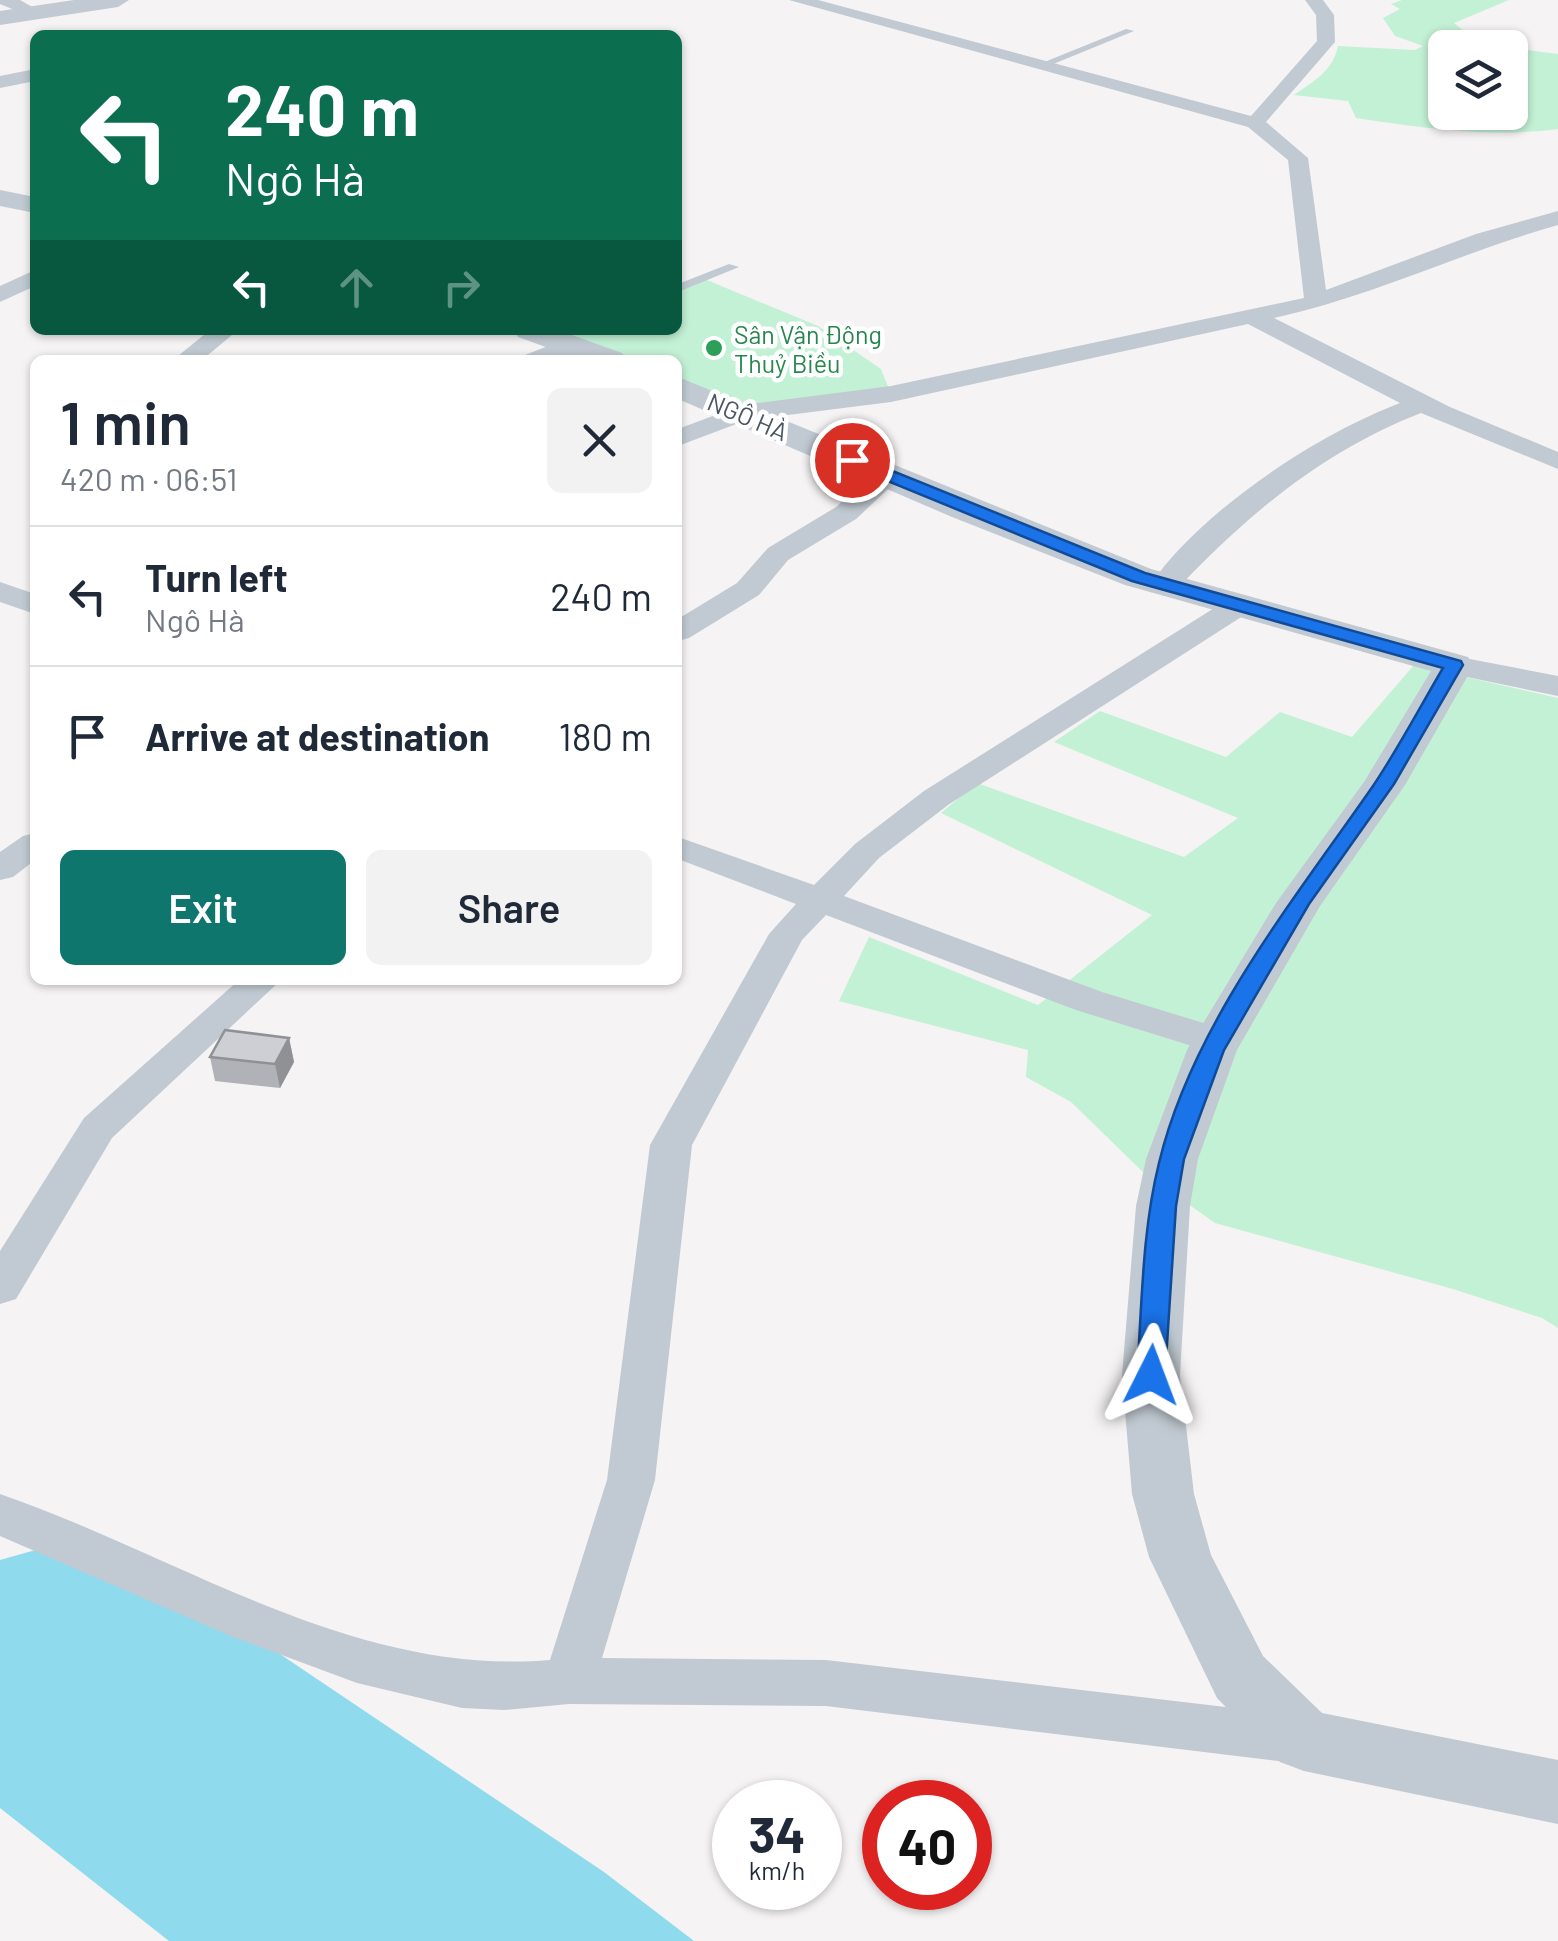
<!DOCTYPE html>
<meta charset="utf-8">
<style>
body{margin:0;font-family:Barlow,sans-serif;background:#f2f2f3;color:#1f2937;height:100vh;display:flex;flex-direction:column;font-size:38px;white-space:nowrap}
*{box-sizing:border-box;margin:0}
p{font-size:32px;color:#747a83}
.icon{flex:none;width:55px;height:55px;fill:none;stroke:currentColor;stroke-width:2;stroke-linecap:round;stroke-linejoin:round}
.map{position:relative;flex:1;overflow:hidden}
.details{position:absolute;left:30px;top:355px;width:652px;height:630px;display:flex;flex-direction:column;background:#fff;border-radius:15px;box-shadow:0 2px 8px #0004}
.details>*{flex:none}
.guide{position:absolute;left:30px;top:30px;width:652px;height:305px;border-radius:15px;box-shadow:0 2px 8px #0004;background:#0b6e4f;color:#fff;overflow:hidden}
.fabs{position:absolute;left:1428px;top:30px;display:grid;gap:20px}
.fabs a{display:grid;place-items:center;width:100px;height:100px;border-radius:15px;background:#fff;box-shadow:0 2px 8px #0004;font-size:50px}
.speed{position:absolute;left:712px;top:1780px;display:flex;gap:20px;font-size:50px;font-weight:700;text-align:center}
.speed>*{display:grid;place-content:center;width:130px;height:130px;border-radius:50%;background:#fff;box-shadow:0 2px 8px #0004;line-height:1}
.speed small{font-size:25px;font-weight:400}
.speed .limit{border:15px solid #d22;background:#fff;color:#111}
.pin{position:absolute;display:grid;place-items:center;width:85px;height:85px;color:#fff;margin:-42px;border:5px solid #fff;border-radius:50%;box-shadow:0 2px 10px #0007}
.me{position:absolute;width:110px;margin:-55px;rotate:3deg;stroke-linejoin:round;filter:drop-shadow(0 0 8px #0008)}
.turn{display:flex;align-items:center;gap:35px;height:210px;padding:0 30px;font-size:45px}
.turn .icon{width:130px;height:130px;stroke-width:2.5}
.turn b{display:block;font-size:70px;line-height:85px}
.lanes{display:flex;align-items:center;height:95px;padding:0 30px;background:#0003;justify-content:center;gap:50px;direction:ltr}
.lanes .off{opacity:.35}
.round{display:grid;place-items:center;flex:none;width:105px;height:105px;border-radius:15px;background:#f2f2f3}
.headline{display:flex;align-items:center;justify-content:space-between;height:170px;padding:0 30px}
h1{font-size:60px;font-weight:600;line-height:75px}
.primary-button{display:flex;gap:20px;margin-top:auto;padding:20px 30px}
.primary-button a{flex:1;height:115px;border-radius:15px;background:#0f766e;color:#fff;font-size:40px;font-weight:600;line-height:115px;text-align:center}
.primary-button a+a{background:#f2f2f3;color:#1f2937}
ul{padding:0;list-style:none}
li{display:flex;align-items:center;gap:30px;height:140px;padding:0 30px;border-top:2px solid #e0e1e3}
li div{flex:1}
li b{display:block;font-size:38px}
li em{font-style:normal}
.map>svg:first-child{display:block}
.green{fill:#c3f1d5}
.water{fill:#90daee}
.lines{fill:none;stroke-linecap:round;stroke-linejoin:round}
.service{fill:#c1cad2;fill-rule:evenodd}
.minor{fill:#c1cad2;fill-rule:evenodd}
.tertiary{fill:#c1cad2;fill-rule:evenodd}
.wall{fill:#b0b2b7}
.shaded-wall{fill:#909195}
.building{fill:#cdcfd5;stroke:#909195;stroke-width:2.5}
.route{fill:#1a73e8;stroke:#114b97;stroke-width:2.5}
.leisure-dot{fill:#2e9e5b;stroke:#fff;stroke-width:4}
.labels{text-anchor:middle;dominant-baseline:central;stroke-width:9;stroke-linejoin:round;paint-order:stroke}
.far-leisure-label{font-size:25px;fill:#27864d;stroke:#fff;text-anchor:start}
.far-street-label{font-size:25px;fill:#4a5661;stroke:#fff}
</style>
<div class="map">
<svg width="1558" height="1941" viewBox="0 0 1558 1941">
<rect width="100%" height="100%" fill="#f5f3f3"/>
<path class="green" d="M1402,0H1509L1454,23L1465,32L1510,48H1445V112H1510V48L1558,54V129C1492,138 1421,128 1356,118L1348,101L1294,95C1314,81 1333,71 1338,46L1415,50L1423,46L1395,36L1383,18L1400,9L1391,4Z
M702,278L818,326L881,369L891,394L742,413L678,387V360H608L549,337L567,330H678V288Z
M1414,665L1558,698V1328L1542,1318L1453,1289L1215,1223L1144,1173L1071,1102L1026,1077L1028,1050L839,1001L869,937L1038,1005L1152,915L941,813L977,783L1184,857L1238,818L1054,742L1100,711L1226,757L1280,712L1352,737Z"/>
<path class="water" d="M39,1549L262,1642L604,1872L694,1941H169L0,1808V1560Z"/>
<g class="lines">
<path class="service" d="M1126,29L1134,31L1046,67L1037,65Z
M729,264L739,267L678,292V284Z"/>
<path class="minor" d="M0,0H20L43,13L34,18L0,4Z
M789,0H818L1251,116L1317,41L1316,15L1305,0H1323L1334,15L1335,42L1266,122L1308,158L1326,290L1476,234L1558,211V225C1462,252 1371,297 1274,318L1450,407L1558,452V469L1421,413C1323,451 1247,515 1175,591H1155L1150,585C1202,510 1316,435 1400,403L1248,324L891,402L747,420L678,446V429L742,405L891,386L1304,298L1288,160L1248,127Z
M35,69V81L0,88V76Z
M35,270V286L0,302V286Z
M210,330H238L202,360H173Z
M571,337L580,339L583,344C566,361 545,360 521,360L525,355Z
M888,468L902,476L856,519L788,560L759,595L689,638L678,641V619L737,583L768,548L836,507L878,470Z
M0,582L35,594V614L0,602Z
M1238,597L1249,600L1253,606L1249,612L948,805L879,858L844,896L1102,992L1233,1032L1238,1041L1233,1050L1219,1054L1205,1050L1076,1010L826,915L802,940L692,1145L655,1480L602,1658L826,1660L1302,1716L1321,1723L1329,1740L1321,1757L1302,1764L826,1706L569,1704L504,1710L462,1708L357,1683L233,1637L0,1536V1494C180,1556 353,1677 550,1660L607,1480L650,1145L769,934L796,904L678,859V837L814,885L855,844L924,791L1227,600Z
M1454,656L1558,676V696L1443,672L1438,665L1443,658Z
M35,833V860L13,877L0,880V852L23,836Z
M239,980H281L112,1138L16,1299L0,1304V1251L84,1118Z"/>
<path class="tertiary" d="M74,0H129L118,7L0,25V11Z
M0,190L35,197V213L0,206Z
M514,330H558L622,353L627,360H582L518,337Z
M678,377L1151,569L1468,657L1474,665L1405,785L1320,906L1237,1050L1198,1159L1190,1206L1180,1375L1194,1494L1211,1555L1263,1656L1322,1713L1558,1760V1824L1304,1771L1280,1762L1217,1698L1149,1557L1132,1494L1122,1375L1136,1206L1146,1159L1187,1050L1276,903L1364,782L1431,671L1125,585L952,517L678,399Z"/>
</g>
<path class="wall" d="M289,1038L294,1062L280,1088L215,1081L210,1057Z"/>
<path class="shaded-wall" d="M289,1038L294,1062L280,1088L275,1064Z"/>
<path class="building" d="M225,1030L289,1038L275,1064L210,1057Z"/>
<path class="route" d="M846,457H858L1145,573L1461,661L1463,665L1394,784L1309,904L1224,1050L1184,1159L1176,1206L1165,1375L1161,1383L1151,1386L1141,1383L1137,1375C1142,1305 1142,1231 1159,1163C1192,1025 1294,900 1373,786C1398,749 1420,707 1443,668L1132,581L846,464Z"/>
<circle class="leisure-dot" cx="714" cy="348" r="10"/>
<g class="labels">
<g class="far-leisure-label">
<text x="734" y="334">Sân Vận Động<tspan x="734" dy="29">Thuỷ Biều</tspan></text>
</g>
<g class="far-street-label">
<text transform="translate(748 416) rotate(23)">NGÔ HÀ</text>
</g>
</g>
</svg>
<div class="fabs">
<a><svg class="icon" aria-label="layers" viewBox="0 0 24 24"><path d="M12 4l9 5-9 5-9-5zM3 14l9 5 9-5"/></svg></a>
</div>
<div class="speed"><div>34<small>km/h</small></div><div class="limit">40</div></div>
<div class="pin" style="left:852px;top:460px;background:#d93025"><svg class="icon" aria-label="arrive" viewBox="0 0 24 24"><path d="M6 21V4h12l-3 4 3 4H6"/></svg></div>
<svg class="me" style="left:1151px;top:1375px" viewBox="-20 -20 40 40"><path d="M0-17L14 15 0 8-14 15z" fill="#1a73e8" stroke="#fff" stroke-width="4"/></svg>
<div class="guide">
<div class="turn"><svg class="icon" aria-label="left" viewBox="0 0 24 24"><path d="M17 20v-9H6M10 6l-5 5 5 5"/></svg><div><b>240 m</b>Ngô Hà</div></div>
<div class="lanes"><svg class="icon" aria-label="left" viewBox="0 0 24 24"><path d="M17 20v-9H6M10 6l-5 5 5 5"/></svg><svg class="icon off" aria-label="ahead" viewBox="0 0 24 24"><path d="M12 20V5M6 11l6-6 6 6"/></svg><svg class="icon off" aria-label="right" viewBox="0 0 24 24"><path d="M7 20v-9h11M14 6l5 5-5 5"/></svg></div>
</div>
<section class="details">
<div class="headline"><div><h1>1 min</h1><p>420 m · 06:51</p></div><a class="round"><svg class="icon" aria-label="close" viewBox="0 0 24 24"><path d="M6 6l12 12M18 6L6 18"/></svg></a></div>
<ul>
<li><svg class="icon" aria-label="left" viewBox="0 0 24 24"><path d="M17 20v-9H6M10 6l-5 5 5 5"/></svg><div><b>Turn left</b><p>Ngô Hà</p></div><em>240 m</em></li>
<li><svg class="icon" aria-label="arrive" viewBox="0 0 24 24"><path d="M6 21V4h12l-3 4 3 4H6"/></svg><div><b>Arrive at destination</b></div><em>180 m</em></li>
</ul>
<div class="primary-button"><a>Exit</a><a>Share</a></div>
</section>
</div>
